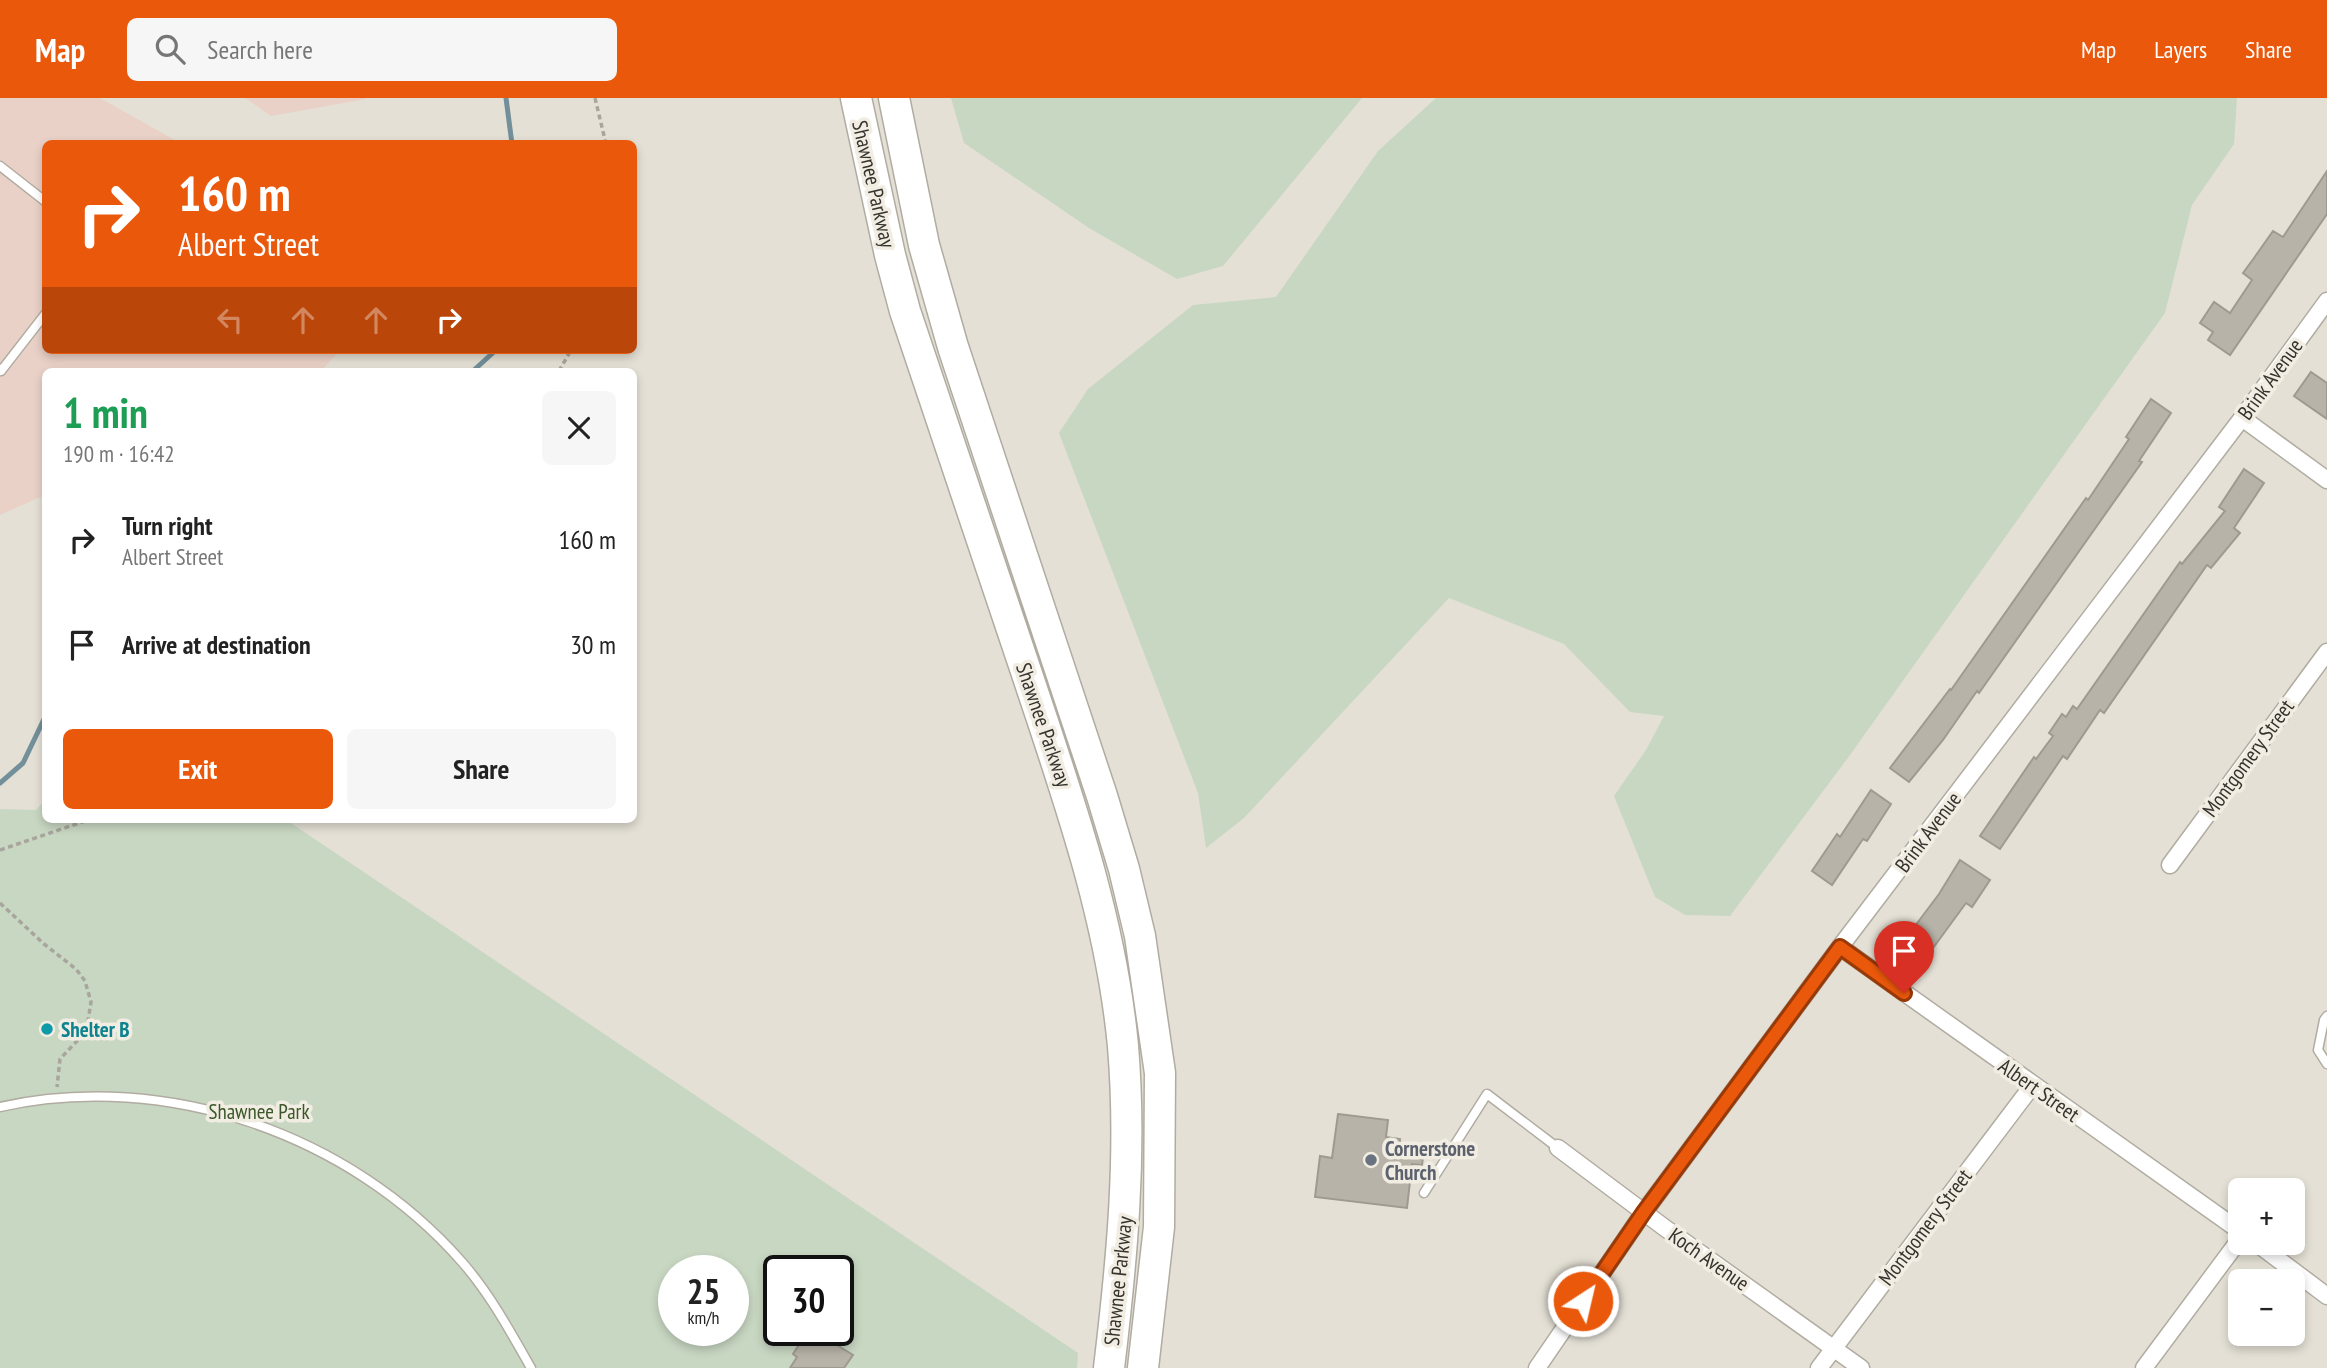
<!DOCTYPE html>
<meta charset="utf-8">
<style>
body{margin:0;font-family:"PT Sans Narrow",sans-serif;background:#f6f6f6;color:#222;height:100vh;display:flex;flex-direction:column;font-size:26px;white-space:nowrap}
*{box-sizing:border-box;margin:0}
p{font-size:23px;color:#767676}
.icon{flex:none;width:38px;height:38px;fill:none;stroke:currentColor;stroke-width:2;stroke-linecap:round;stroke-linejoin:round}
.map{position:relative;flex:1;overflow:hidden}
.sheet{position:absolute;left:42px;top:270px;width:595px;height:455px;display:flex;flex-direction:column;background:#fff;border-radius:10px;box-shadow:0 4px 10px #0003}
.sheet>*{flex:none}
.top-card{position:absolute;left:42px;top:42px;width:595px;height:214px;border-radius:10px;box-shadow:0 4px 10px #0003;background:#ea580c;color:#fff;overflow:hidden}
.buttons{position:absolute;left:2228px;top:1080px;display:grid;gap:14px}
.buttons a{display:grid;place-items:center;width:77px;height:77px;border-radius:10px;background:#fff;box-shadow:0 4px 10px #0003;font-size:35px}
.speed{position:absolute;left:658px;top:1157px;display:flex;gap:14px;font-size:35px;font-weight:700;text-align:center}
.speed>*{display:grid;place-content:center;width:91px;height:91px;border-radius:50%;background:#fff;box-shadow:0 4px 10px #0003;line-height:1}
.speed small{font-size:18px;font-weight:400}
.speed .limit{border:4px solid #111;border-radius:10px;background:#fff;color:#111}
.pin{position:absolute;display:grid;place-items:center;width:60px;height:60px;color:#fff;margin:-72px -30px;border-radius:50% 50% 50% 0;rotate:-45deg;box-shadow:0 0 7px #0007}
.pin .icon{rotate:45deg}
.me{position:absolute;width:77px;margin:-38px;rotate:35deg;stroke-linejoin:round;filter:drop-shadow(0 0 5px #0008)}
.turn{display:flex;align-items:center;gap:24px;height:147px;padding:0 21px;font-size:32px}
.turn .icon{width:91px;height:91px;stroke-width:2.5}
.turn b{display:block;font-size:49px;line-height:60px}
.lanes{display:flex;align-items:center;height:66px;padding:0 21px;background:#0003;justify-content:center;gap:35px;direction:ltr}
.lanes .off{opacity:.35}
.round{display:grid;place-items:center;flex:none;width:74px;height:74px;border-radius:10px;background:#f6f6f6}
.overview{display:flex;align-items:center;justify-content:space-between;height:119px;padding:0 21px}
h1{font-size:42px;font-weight:700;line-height:52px;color:#1e9e55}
.cta{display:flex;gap:14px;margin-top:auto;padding:14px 21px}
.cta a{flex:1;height:80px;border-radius:10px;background:#ea580c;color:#fff;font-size:28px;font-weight:700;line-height:80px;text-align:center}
.cta a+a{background:#f6f6f6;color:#222}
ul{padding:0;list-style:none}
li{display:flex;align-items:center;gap:21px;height:105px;padding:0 21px}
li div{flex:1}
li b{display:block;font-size:26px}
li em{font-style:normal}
header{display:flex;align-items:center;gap:42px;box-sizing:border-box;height:98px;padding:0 35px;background:#ea580c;color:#fff}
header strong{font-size:33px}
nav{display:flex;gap:38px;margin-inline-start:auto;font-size:24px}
.search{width:490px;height:63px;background:#f6f6f6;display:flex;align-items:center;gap:18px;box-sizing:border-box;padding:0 24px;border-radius:10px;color:#767676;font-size:26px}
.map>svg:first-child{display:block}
.industrial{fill:#e9d1c7}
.green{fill:#c8d7c2;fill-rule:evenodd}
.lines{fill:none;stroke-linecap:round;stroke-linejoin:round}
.stream{stroke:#728f9a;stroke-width:5}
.building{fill:#b7b3a8;stroke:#9f9a90;stroke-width:2}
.lane-casing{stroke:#b1aca1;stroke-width:11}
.street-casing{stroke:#b1aca1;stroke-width:19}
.highway-casing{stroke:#b1aca1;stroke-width:33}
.path{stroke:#a8a59c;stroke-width:3.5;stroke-dasharray:5 3.5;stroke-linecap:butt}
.lane{stroke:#fff;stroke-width:8}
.street{stroke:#fff;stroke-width:16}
.highway{stroke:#fff;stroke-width:30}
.route-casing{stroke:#983908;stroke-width:18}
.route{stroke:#ea580c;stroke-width:12}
.culture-dot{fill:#0f9aa8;stroke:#f2ede2;stroke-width:2.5}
.worship-dot{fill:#6b7280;stroke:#f2ede2;stroke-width:2.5}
.labels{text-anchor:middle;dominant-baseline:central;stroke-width:7;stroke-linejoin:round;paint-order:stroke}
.street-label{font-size:21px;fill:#35332e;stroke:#f2ede2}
.culture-label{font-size:21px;font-weight:bold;fill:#0d838f;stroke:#f2ede2;text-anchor:start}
.park-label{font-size:21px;fill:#395728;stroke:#f2ede2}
.worship-label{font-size:21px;font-weight:bold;fill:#5b616d;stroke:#f2ede2;text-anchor:start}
</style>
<header>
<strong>Map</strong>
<div class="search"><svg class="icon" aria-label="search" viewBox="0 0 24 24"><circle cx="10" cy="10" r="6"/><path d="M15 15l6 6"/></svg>Search here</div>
<nav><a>Map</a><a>Layers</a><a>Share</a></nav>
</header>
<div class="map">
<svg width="2327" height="1270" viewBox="0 0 2327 1270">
<rect width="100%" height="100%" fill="#e4e0d5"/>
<path class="industrial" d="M0,0H100L180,45L46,46V252H340L321,273H46L45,397L0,417Z
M245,0H366V1L271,18Z"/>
<path class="green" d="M951,0H1362L1223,168L1177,181L1089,130L964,45Z
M1436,0H2237L2234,46L2192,107L2165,215L1850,657L1730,818L1685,817L1655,799L1614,698L1646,652L1664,618L1630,614L1564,546L1449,500L1244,720L1206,750L1198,695L1059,335L1088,291L1193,207L1276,199L1378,53Z
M45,702L46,721H285L1078,1255L1077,1270H0V711L36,712ZM674,1172H733V1232H674ZM779,1172H838V1232H779Z"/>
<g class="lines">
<path class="stream" d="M506,0L512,46
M473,273L496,252
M0,685L23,665L46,617"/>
</g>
<path class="building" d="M2327,73V116L2230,257L2208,242L2213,234L2200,225L2214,204L2230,215L2252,182L2243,175L2254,160L2273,133L2283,139Z
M2311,274L2327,285V321L2294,298Z
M2151,301L2171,315L2139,363L2142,364L1979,595L1977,593L1943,642L1909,684L1890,670L1950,591L1951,592L2086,400L2088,402L2129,341L2126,339Z
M2244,371L2264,385L2234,430L2240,435L2211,470L2207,467L2104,615L2100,612L2067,661L2063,658L2000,751L1980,738L2034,659L2036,661L2053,638L2049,635L2062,616L2066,619L2073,608L2077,611L2180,464L2182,466L2225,413L2219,409Z
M1871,692L1891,706L1867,743L1863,741L1832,787L1812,773L1837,736L1840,739Z
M1960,762L1990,782L1972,809L1966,805L1922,865L1900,848L1939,796Z
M1338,1016L1388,1022L1386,1039L1400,1041L1399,1050L1424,1053L1422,1067L1412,1066L1407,1110L1315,1099L1320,1058L1332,1060Z
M813,1232L853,1257L844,1270H790L797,1259L793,1256L802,1242L806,1244Z"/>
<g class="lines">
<g class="lane-casing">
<path id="lane" d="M0,68L46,104
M0,271L1,273L46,215
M2327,918L2324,922L2318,952L2327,966
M0,1009C166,972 350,1036 462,1164C490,1196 510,1233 531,1270
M1424,1095L1487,996L1558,1050"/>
</g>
<g class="street-casing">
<path id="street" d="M2242,320L2327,382
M2170,767L2327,554
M1840,849L2240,1133
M1558,1050L1665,1130L1861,1270
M2255,1144L2327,1198
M1537,1270L1644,1114L1840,849L2242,320L2327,203
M1819,1270L2032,988
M2144,1270L2240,1141"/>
</g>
<g class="highway-casing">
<path id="highway" d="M856,0L890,157L905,213C946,336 988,459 1029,582C1069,702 1111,821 1123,948C1132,1056 1122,1162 1109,1270
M894,0L924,147L953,249L1102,698L1124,771L1140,838L1160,975L1159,1129L1143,1270"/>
</g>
<path class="path" d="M595,0L606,46
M559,273L571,252
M0,752L91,721
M0,805L44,846L76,871L85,883L91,904L88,923L77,943L60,961L57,989"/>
<use href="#lane" class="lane"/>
<use href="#street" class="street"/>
<use href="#highway" class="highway"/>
</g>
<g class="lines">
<g class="route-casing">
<path id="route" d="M1583,1203L1644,1114L1840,849L1904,895"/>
</g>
<use href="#route" class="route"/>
</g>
<circle class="culture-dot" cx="47" cy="931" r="7"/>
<circle class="worship-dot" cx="1371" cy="1062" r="7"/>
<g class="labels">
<g class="street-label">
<text transform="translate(874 86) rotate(77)">Shawnee Parkway</text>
<text transform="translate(2270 281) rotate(-54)">Brink Avenue</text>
<text transform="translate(1044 627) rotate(71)">Shawnee Parkway</text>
<text transform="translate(2248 660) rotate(-54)">Montgomery Street</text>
<text transform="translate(1928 734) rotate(-53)">Brink Avenue</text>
<text transform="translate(2039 992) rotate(35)">Albert Street</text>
<text transform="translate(1925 1129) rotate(-53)">Montgomery Street</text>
<text transform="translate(1709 1161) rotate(35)">Koch Avenue</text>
<text transform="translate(1118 1183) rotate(-84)">Shawnee Parkway</text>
</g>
<g class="culture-label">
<text x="61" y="931">Shelter B</text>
</g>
<g class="park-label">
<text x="259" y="1013">Shawnee Park</text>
</g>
<g class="worship-label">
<text x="1385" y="1050">Cornerstone<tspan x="1385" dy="24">Church</tspan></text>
</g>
</g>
</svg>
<div class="buttons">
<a>+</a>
<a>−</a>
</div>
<div class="speed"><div>25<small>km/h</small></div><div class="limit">30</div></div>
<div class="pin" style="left:1904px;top:895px;background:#d93025"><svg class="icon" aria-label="arrive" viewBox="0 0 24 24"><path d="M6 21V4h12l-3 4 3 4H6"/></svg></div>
<svg class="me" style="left:1583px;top:1203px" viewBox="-20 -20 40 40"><circle r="17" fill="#ea580c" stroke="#fff" stroke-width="3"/><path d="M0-11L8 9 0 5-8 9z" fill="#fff"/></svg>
<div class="top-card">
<div class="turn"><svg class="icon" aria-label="right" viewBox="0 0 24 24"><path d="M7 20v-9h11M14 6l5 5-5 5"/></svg><div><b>160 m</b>Albert Street</div></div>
<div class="lanes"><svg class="icon off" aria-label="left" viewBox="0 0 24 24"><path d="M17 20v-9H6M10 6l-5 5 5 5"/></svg><svg class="icon off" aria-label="ahead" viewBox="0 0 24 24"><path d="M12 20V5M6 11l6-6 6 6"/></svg><svg class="icon off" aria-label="ahead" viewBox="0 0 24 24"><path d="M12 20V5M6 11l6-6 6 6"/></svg><svg class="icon" aria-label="right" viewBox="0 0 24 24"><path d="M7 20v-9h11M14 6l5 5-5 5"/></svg></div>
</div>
<section class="sheet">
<div class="overview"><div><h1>1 min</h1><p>190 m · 16:42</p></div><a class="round"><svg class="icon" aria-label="close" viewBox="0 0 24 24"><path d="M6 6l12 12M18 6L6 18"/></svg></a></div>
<ul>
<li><svg class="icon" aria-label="right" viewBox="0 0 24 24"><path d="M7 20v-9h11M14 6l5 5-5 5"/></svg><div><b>Turn right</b><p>Albert Street</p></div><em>160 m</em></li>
<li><svg class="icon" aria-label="arrive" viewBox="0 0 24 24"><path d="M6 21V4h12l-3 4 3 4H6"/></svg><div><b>Arrive at destination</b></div><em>30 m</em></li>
</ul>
<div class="cta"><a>Exit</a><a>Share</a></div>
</section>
</div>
